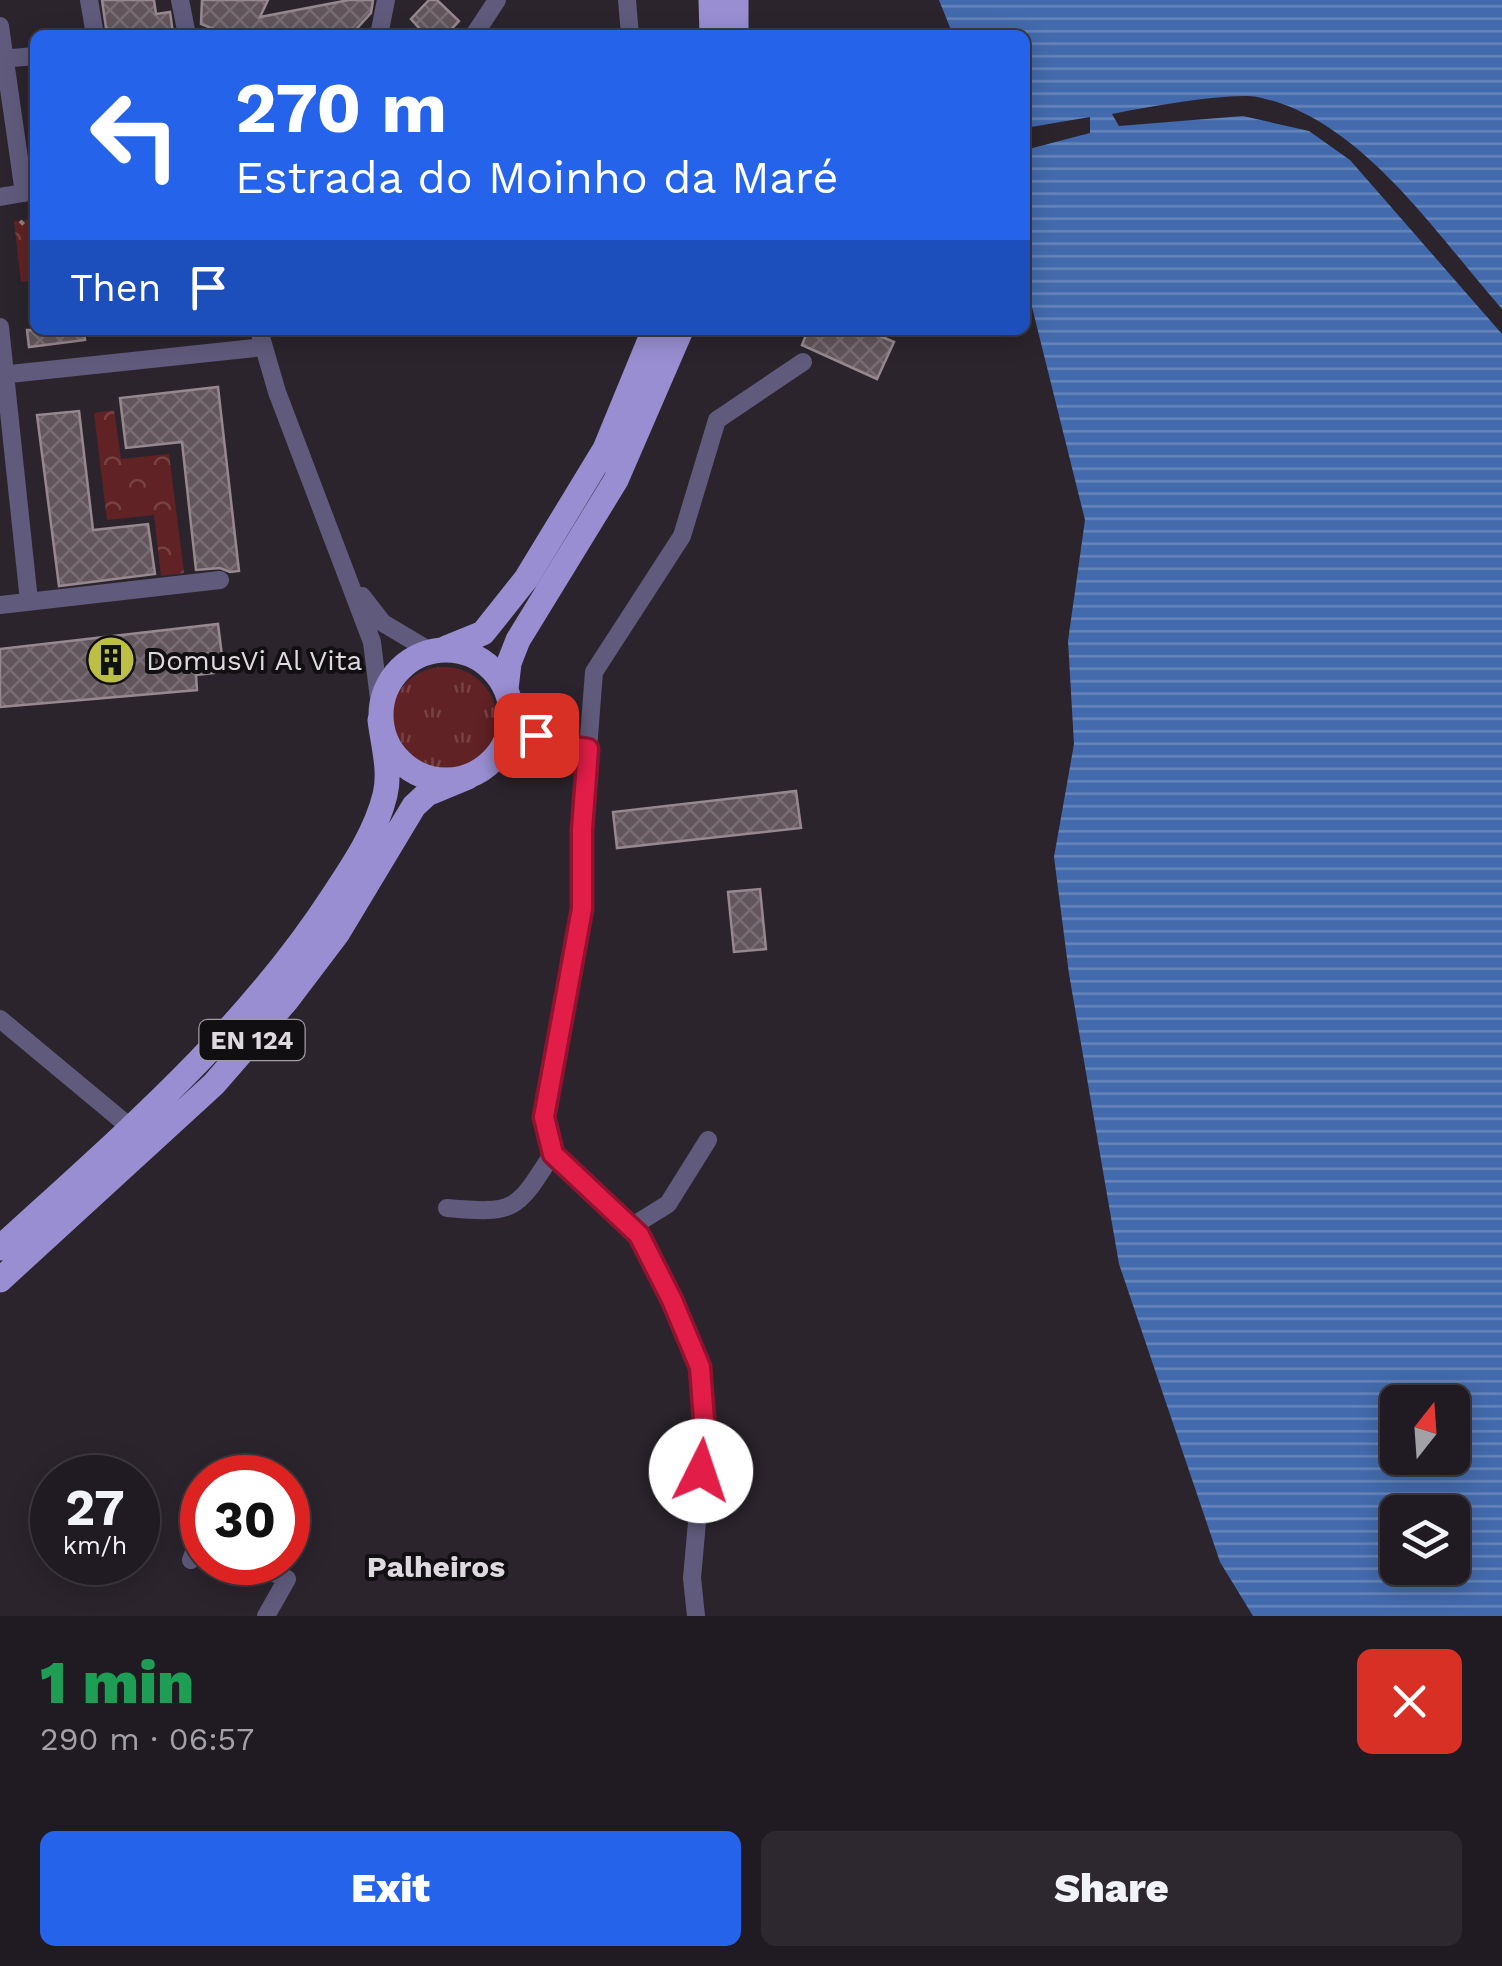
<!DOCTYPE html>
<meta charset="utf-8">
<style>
body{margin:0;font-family:"Work Sans",sans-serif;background:#2d282f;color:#f1f3f6;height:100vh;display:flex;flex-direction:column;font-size:38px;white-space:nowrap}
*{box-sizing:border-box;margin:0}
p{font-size:32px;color:#a2a1a5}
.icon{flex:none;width:55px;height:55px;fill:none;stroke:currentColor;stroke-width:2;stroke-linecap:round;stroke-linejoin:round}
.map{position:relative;height:1616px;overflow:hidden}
.sheet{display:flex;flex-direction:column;background:#201b22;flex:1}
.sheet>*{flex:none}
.guide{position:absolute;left:30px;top:30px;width:1000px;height:305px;border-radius:15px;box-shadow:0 5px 25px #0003,0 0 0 2px #3d3940;background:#2563eb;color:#fff;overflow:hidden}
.needle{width:65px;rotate:17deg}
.tools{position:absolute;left:1380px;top:1385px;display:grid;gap:20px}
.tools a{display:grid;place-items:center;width:90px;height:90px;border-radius:15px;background:#201b22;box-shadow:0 5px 25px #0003,0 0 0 2px #3d3940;font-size:50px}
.speed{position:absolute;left:30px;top:1455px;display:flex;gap:20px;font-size:50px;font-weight:700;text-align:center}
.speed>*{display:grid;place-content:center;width:130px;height:130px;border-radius:50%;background:#201b22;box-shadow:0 5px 25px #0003,0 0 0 2px #3d3940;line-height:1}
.speed small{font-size:25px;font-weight:400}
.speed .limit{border:15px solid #d22;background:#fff;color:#111}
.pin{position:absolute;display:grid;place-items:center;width:85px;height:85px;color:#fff;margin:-42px;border-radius:20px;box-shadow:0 5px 15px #0006}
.me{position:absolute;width:110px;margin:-55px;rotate:4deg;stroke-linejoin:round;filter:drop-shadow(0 0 8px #0008)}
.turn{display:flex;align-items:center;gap:35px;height:210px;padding:0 40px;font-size:45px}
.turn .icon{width:130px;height:130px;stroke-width:2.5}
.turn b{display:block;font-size:70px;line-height:85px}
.then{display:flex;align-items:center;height:95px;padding:0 40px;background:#0003;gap:20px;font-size:38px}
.round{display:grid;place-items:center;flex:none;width:105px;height:105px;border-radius:15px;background:#2d282f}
.summary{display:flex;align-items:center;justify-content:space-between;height:170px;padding:0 40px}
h1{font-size:60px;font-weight:800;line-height:75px;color:#1e9e55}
.primary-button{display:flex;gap:20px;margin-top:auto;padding:20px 40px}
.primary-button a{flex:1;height:115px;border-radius:15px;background:#2563eb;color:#fff;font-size:40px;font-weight:800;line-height:115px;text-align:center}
.primary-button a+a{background:#2d282f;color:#f1f3f6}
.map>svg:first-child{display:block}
.grass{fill:url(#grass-tufts)}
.park{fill:url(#park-crowns)}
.water{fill:url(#water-rules);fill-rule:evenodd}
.building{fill:url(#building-cross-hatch);stroke:#96888e;stroke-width:2.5}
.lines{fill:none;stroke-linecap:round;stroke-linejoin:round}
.path{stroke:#888289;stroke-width:4;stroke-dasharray:5 8;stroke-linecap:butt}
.street{stroke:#605b7c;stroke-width:18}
.primary{stroke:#988ed1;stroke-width:25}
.route-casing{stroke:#92132f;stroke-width:25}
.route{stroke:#e11d48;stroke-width:18}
.labels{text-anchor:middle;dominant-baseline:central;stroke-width:8;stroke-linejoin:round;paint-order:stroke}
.shield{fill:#120f12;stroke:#a19ca1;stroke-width:2.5}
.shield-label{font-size:25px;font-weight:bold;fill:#ded9de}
.poi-label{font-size:28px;fill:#ded9de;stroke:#120f12;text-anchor:start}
.neighbourhood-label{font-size:30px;font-weight:bold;fill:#ded9de;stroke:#120f12}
</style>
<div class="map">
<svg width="1502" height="1616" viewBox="0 0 1502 1616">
<defs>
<pattern id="grass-tufts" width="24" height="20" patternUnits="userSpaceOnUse" patternTransform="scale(2.5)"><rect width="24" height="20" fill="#602224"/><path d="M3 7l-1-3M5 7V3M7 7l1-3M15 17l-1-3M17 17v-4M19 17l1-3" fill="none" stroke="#764243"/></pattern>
<pattern id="park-crowns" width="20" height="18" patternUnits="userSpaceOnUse" patternTransform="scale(2.5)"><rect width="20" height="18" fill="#602224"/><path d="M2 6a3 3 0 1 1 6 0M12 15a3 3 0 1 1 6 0" fill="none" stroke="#764243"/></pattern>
<pattern id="water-rules" width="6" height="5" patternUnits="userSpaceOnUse" patternTransform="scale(2.5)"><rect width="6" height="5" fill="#436aac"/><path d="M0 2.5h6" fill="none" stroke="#6786bb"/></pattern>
<pattern id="building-cross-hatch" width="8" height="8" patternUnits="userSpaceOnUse" patternTransform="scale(2.5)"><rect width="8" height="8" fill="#62555b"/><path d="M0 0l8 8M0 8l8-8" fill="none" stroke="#786d72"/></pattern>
</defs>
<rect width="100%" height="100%" fill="#2b242d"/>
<path class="grass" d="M391 720a53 53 0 1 1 106 0a53 53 0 1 1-106 0Z"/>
<path class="park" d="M35,219V280L21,282L14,221Z
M114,410L121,459L169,454L184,573L161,576L154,515L107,520L94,413Z"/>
<path class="water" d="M939,0H1502V309C1436,234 1360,117 1257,97C1231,92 1141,108 1112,114L1119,126L1243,116L1309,131L1350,160L1502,334V1616H1253L1220,1562L1119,1264L1069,974L1054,857L1074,744L1068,641L1085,520L1025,279V150L1090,133V117L1025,128V35H953ZM1398,1402H1452V1458H1398ZM1398,1512H1452V1568H1398Z"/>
<path class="building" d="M102,0H154L156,14L170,12L173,33L107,35Z
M202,0H268L260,17L349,0H373L371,13L351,35H228L201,24Z
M429,0H437L459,21L446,35H412L419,28L411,19Z
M27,330H84L85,340L29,347Z
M808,330H866L894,342L877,379L802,345Z
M218,387L239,571L230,572L220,568L196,570L182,442L126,448L120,398Z
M79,411L93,530L148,524L155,574L59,586L37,415Z
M218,624L224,672L196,675L197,690L0,707V649Z
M796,791L801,828L617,848L613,812Z
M760,889L766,949L734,952L728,892Z"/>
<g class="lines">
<path class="path" d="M20,221L35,235"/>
<path class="street" d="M89,0L95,35
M180,0L187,35
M627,0L630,35
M0,26L24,193
M379,35L386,0
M474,35L497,0
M0,59L35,56
M0,197L35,191
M0,327L29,601
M259,330L277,392L372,642L380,707
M0,375L264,347
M362,596L383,623L430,651
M0,605L220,580
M511,707L536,735L553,744
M588,749L594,672L682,536L717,420L803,362
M488,765C524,748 550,743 588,749L582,830L583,909L544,1117L553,1153L639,1235L699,1367L705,1433L692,1578L696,1616
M0,1019L131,1128
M447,1208C516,1214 516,1211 553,1153
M631,1227L668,1204L708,1140
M191,1560L202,1531
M251,1562L287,1579L266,1616"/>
<path class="primary" d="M711,0L712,35
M736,35V0
M446,648L483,633L526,579L605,449L654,330
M381 715a65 65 0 1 1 130 0a65 65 0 1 1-130 0Z
M506,689L509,663L518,640L616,480L681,330
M0,1248C119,1139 244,1033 333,896C353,866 376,832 385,795C391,771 383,745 380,720
M0,1280L214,1084L287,1000L337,934L414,806L427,794L468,777"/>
</g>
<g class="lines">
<g class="route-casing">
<path id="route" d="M536,735L554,744L588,749L582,830V909L544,1117L553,1154L639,1235L672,1300L700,1367L705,1433L701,1471"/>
</g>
<use href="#route" class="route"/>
</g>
<defs>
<g id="building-disc" transform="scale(2.5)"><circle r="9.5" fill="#bbc045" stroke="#120f12"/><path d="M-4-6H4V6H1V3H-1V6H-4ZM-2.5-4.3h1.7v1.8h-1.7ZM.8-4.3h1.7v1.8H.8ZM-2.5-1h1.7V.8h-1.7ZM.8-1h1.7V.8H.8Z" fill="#111"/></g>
</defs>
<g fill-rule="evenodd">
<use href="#building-disc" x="111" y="660"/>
</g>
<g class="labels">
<rect class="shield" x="199.5" y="1020" width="105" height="40" rx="8"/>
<g class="shield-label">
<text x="252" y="1040">EN 124</text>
</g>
<g class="poi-label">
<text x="146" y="660">DomusVi Al Vita</text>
</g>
<g class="neighbourhood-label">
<text x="436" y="1566">Palheiros</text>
</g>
</g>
</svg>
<div class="tools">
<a><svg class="needle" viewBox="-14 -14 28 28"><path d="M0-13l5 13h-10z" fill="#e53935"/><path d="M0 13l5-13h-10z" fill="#a2a1a5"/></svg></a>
<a><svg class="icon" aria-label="layers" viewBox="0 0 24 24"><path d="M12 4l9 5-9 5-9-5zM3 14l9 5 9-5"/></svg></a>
</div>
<div class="speed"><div>27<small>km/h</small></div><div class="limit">30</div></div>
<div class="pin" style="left:536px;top:735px;background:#d93025"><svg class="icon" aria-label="arrive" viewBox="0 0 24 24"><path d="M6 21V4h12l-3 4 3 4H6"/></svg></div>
<svg class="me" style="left:701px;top:1471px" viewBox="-20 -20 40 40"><circle r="19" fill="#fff"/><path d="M0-13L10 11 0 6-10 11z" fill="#e11d48"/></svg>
<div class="guide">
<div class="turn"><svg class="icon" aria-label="left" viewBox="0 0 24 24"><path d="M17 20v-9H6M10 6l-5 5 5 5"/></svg><div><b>270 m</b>Estrada do Moinho da Maré</div></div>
<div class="then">Then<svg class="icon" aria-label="arrive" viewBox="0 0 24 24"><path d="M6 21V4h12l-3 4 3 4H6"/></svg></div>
</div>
</div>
<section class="sheet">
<div class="summary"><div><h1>1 min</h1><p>290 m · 06:57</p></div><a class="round" style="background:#d93025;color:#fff"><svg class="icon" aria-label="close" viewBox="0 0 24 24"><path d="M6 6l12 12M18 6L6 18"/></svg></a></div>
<div class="primary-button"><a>Exit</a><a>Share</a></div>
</section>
